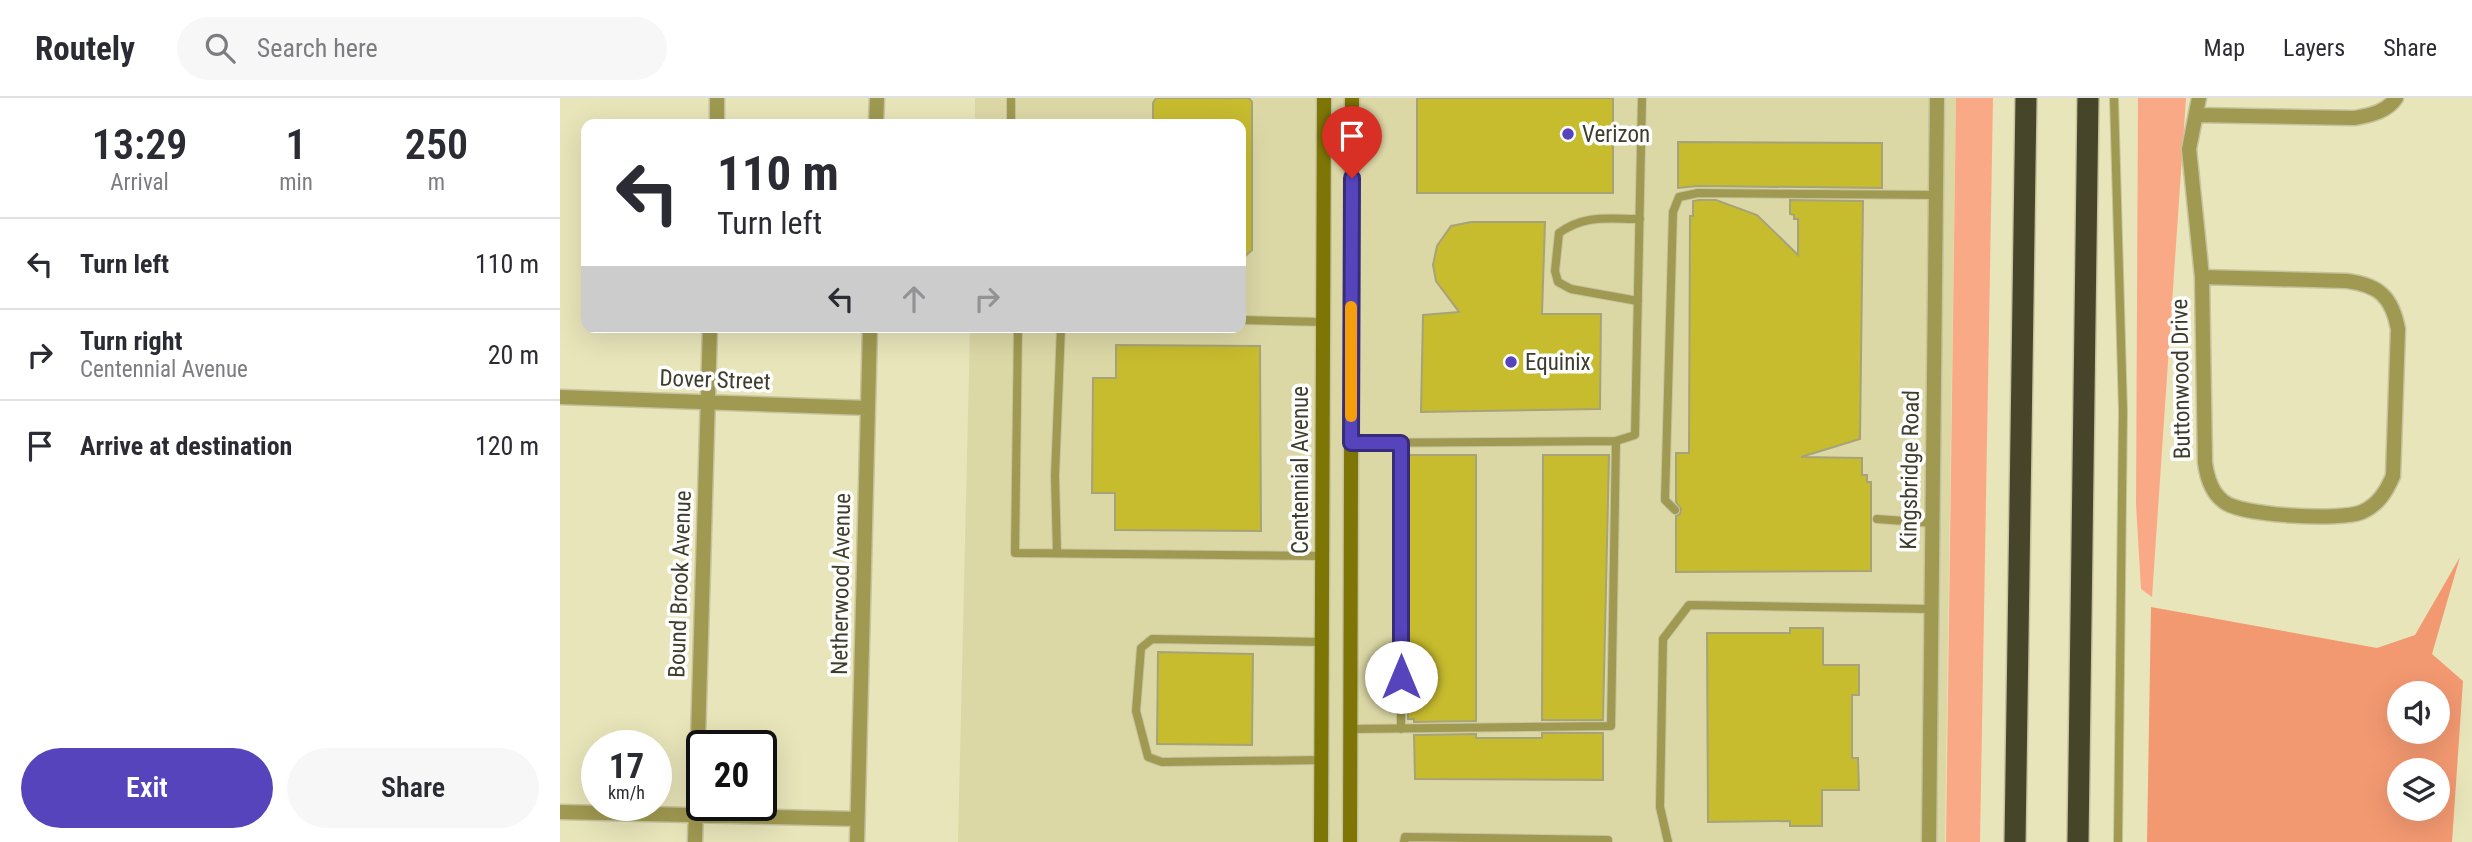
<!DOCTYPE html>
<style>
body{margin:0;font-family:"Roboto Condensed",sans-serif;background:#f7f7f7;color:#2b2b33;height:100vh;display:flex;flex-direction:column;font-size:26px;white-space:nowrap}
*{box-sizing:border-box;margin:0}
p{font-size:23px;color:#7c7c81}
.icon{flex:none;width:38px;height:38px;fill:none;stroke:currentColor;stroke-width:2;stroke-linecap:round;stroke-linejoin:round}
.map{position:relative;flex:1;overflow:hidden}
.details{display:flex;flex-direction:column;background:#fff;width:560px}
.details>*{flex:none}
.hud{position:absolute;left:21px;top:21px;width:665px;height:214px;border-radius:14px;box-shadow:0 7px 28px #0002;background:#fff;color:#2b2b33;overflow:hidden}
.tools{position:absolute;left:1827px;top:583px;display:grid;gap:14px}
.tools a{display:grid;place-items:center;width:63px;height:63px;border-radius:50%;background:#fff;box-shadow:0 7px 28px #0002;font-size:35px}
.speed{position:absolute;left:21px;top:632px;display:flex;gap:14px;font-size:35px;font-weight:700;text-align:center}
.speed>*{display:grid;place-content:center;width:91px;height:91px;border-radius:50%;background:#fff;box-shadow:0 7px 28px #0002;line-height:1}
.speed small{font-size:18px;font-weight:400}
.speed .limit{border:4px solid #111;border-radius:10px;background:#fff;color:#111}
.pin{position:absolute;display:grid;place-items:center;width:60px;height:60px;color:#fff;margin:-72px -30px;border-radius:50% 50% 50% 0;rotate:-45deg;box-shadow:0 0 7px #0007}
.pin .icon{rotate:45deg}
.me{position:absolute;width:77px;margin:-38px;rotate:0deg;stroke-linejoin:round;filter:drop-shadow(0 0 5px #0008)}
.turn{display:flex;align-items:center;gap:24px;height:147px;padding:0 21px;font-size:32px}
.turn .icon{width:91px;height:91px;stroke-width:2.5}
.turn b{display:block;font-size:49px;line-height:60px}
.lanes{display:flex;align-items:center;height:66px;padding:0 21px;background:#0003;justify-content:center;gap:35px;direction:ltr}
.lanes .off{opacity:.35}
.eta{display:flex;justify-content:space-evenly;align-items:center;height:119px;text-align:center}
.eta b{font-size:42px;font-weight:600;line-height:49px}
.cta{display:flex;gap:14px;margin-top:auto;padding:14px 21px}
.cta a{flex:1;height:80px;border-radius:42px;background:#5644bc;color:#fff;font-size:28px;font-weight:600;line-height:80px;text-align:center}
.cta a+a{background:#f7f7f7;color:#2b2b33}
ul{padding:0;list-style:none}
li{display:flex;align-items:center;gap:21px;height:91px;padding:0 21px;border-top:2px solid #e1e1e2}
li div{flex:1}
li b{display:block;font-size:26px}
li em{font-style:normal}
header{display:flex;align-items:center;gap:42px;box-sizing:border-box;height:98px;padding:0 35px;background:#fff;border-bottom:2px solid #e1e1e2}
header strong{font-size:33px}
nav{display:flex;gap:38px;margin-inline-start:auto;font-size:24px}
.search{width:490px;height:63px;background:#f7f7f7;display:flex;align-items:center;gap:18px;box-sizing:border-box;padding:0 24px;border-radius:38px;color:#7c7c81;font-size:26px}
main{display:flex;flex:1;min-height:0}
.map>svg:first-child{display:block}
.built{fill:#dcd8a6}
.green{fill:#faa986}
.forest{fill:#f39971;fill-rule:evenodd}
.building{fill:#c7bb2e;stroke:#a6a37b;stroke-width:2}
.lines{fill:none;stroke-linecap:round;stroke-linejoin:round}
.service-casing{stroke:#c6c39e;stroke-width:10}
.minor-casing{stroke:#c6c39e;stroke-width:17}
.secondary-casing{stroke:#c6c39e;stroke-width:17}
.motorway-casing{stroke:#c6c39e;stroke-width:24}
.service{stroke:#a09951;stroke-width:8}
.minor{stroke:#a09951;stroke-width:14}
.secondary{stroke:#7d7505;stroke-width:14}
.motorway{stroke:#464429;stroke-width:21}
.route-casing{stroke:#382c7a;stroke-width:18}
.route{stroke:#5644bc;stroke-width:12}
.slow{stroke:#f59e0b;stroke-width:12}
.poi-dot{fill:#5644bc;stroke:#fff;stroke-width:2.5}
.labels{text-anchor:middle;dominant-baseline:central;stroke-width:7;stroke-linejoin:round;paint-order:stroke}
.poi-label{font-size:23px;fill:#3e3d2c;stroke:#fff;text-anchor:start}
.street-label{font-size:23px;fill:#3e3d2c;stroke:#fff}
</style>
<header>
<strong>Routely</strong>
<div class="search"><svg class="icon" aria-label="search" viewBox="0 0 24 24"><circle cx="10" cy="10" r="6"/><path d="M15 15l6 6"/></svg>Search here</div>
<nav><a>Map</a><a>Layers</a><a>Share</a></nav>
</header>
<main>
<section class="details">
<div class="eta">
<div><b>13:29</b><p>Arrival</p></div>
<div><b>1</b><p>min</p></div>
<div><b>250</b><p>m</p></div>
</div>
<ul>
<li><svg class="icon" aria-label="left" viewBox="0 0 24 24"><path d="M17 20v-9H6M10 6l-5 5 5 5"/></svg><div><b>Turn left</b></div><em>110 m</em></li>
<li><svg class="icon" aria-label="right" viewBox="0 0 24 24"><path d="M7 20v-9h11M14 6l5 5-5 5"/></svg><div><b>Turn right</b><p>Centennial Avenue</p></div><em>20 m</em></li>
<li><svg class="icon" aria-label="arrive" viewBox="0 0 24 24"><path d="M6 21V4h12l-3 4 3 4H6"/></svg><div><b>Arrive at destination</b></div><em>120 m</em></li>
</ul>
<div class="cta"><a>Exit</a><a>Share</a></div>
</section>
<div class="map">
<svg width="1912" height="744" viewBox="0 0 1912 744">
<rect width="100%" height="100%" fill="#e8e5ba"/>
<path class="built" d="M415,0H1396L1385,744H398L410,229H681V26H415Z"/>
<path class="green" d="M1396,0H1433L1420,744H1386Z
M1578,0H1626L1592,499L1581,491L1576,406Z"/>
<path class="forest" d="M1900,459L1872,556L1903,583L1892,744H1587L1591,509L1817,550L1855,537ZM1839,595H1878V634H1839ZM1839,672H1878V710H1839Z"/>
<path class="building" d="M596,0H689L692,4V152L681,162V26H593V5Z
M857,0H1053V95H857Z
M1118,44L1322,45V90L1138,88L1118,90Z
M1139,102H1156L1197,117L1238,157V121H1234V117L1230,116V102L1303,103L1300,341L1241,359L1302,360V377H1307V384H1311V473L1116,474V418L1120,416L1121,411L1116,404V355H1129L1130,118H1133V103Z
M911,124H985L982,216H1041L1040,311L861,314L863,217L899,214L876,183L873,167L877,148L891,128Z
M556,247L700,248L701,433L555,432V395H532L533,280H556Z
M848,357H916V623L854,624V621H848Z
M983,357H1049L1043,622H982Z
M1230,530H1263V567H1299V597H1292V660H1298L1299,692H1262V728H1230V723L1148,724L1147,535H1230Z
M598,554L693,556L692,647L597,646Z
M982,635H1043V682L855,681L854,637L916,636V640H982Z"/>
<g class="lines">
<g class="service-casing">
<path id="service" d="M451,0V26
M1554,0L1563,313L1558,744
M1078,203L1011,191L998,184L995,173L999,135C1025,116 1049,121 1080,121
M681,222L763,224
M458,229L455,455L762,458
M791,345L1056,343L1075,337L1082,0
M1115,412L1105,402L1113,114L1119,99L1138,95L1376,97
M1317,421L1372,425
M497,455L495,378L501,229
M791,631L1051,628L1056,343
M841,631V345
M761,662L602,664L588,659L576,613L581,550L592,541L762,544
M844,744L845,739L1048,742V744
M1108,744L1100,709L1103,541L1129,507L1371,511"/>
</g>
<g class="minor-casing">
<path id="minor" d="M1639,0L1629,51L1642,179
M1637,17L1795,20C1810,17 1827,14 1836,0
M157,26V0
M316,26L317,0
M1642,179L1787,183C1819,187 1832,199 1838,231L1833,378C1826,394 1818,407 1802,414C1782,423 1679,418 1663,403C1651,394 1647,379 1645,365Z
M0,299L308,310
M0,714L297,721
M135,744L150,229
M297,744L310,229
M1369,744L1377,0"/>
</g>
<g class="secondary-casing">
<path id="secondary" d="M761,744L764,0
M790,744L792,0"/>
</g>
<g class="motorway-casing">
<path id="motorway" d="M1455,744L1466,0
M1518,744L1528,0"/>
</g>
<use href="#service" class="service"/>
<use href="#minor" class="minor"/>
<use href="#secondary" class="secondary"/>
<use href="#motorway" class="motorway"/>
</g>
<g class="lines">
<g class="route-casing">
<path id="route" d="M792,80L791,345H841V579"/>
</g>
<use href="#route" class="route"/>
<path class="slow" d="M791,318V209"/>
</g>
<g class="poi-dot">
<circle cx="1008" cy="36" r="7"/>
<circle cx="951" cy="264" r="7"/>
</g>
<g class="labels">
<g class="poi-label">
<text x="1022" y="36">Verizon</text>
<text x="965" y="264">Equinix</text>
</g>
<g class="street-label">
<text transform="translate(1621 281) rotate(-91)">Buttonwood Drive</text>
<text transform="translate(155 282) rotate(2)">Dover Street</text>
<text transform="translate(740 372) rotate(-90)">Centennial Avenue</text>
<text transform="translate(1350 372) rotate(-89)">Kingsbridge Road</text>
<text transform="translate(120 486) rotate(-88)">Bound Brook Avenue</text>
<text transform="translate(281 486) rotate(-89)">Netherwood Avenue</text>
</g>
</g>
</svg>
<div class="tools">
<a><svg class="icon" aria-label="sound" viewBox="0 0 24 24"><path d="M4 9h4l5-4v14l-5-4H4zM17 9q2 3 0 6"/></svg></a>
<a><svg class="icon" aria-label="layers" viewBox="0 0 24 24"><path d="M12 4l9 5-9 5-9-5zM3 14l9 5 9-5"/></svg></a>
</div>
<div class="speed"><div>17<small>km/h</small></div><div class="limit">20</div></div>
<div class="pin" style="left:792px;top:80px;background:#d93025"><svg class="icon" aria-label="arrive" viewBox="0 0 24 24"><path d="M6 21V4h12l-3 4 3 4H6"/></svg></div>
<svg class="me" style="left:841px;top:579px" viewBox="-20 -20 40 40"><circle r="19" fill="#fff"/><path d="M0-13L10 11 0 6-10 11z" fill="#5644bc"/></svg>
<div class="hud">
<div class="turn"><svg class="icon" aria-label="left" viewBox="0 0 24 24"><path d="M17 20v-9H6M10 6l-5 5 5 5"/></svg><div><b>110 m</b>Turn left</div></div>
<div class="lanes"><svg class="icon" aria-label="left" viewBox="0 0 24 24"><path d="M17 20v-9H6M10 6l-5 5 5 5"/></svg><svg class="icon off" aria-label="ahead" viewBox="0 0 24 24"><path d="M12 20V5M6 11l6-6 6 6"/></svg><svg class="icon off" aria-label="right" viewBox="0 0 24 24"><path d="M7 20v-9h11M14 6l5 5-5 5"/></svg></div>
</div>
</div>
</main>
